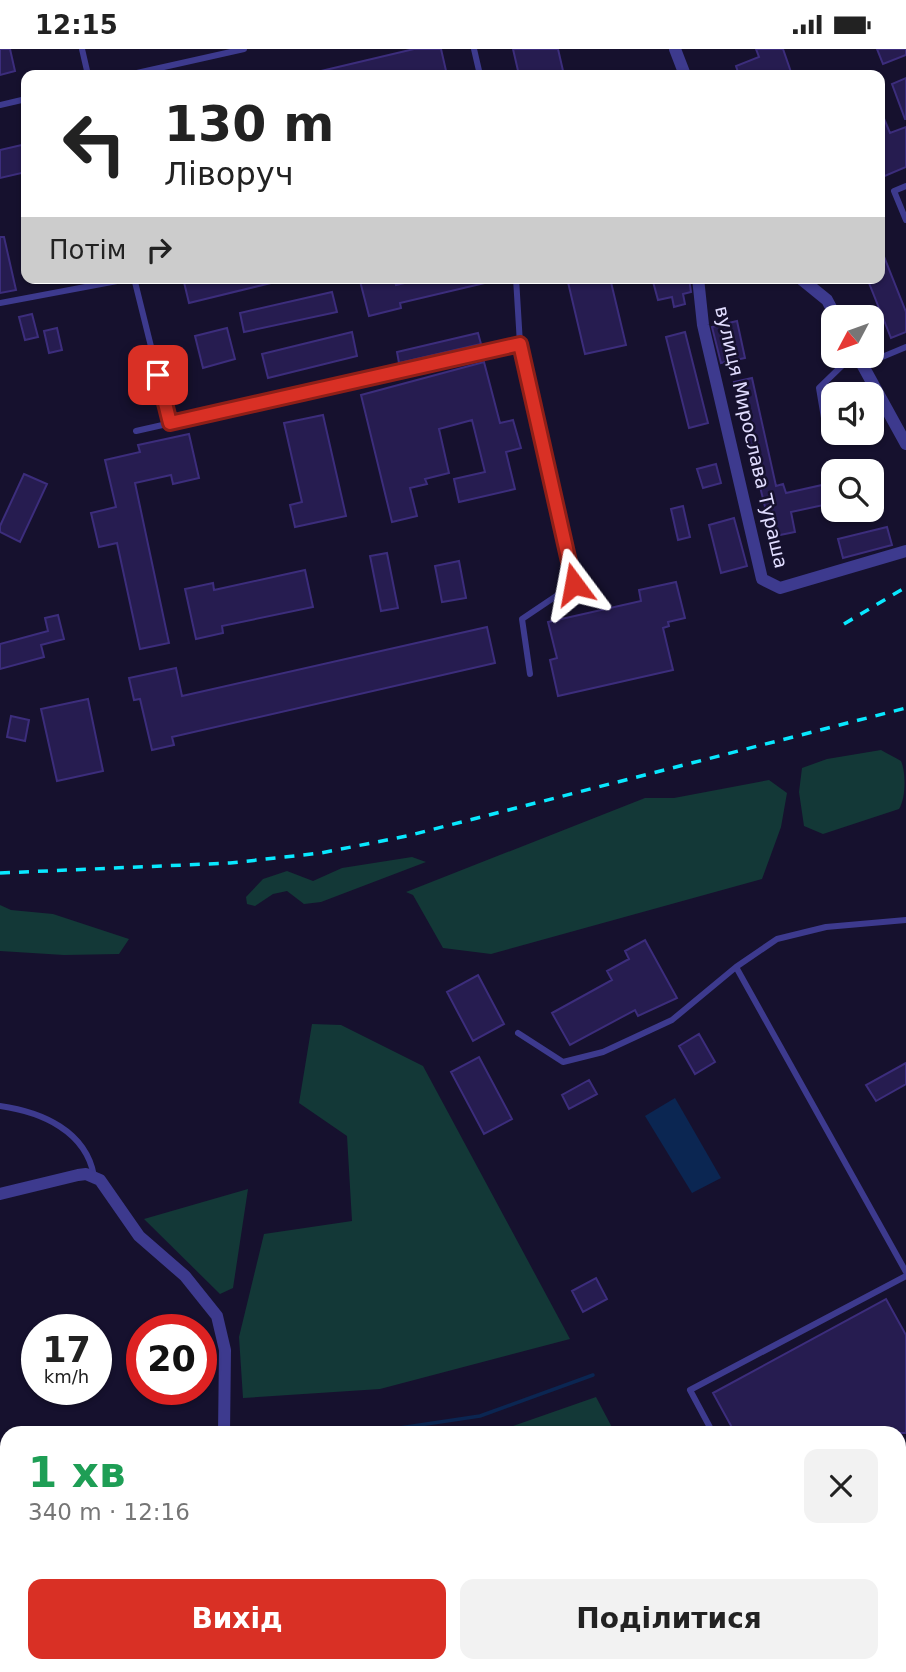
<!DOCTYPE html>
<html lang="uk">
<meta charset="utf-8">
<style>
body{margin:0;font-family:"DejaVu Sans",sans-serif;background:#f2f2f2;color:#222;height:100vh;display:flex;flex-direction:column;font-size:26px;white-space:nowrap}
*{box-sizing:border-box;margin:0}
p{font-size:23px;color:#767676}
.icon{flex:none;width:38px;height:38px;fill:none;stroke:currentColor;stroke-width:2;stroke-linecap:round;stroke-linejoin:round}
.map{position:relative;flex:1;overflow:hidden}
.sheet{position:absolute;left:0px;top:1377px;width:906px;height:247px;display:flex;flex-direction:column;background:#fff;border-radius:21px 21px 0 0;box-shadow:0 2px 5px #0004}
.sheet>*{flex:none}
.banner{position:absolute;left:21px;top:21px;width:864px;height:214px;border-radius:14px;box-shadow:0 2px 5px #0004;background:#fff;color:#222;overflow:hidden}
.needle{width:46px;rotate:229deg}
.controls{position:absolute;left:821px;top:256px;display:grid;gap:14px}
.controls a{display:grid;place-items:center;width:63px;height:63px;border-radius:14px;background:#fff;box-shadow:0 2px 5px #0004;font-size:35px}
.speed{position:absolute;left:21px;top:1265px;display:flex;gap:14px;font-size:35px;font-weight:700;text-align:center}
.speed>*{display:grid;place-content:center;width:91px;height:91px;border-radius:50%;background:#fff;box-shadow:0 2px 5px #0004;line-height:1}
.speed small{font-size:18px;font-weight:400}
.speed .limit{border:10px solid #d22;background:#fff;color:#111}
.pin{position:absolute;display:grid;place-items:center;width:60px;height:60px;color:#fff;margin:-30px;border-radius:14px;box-shadow:0 4px 10px #0006}
.me{position:absolute;width:77px;margin:-38px;rotate:347deg;stroke-linejoin:round;filter:drop-shadow(0 0 5px #0008)}
.turn{display:flex;align-items:center;gap:24px;height:147px;padding:0 28px;font-size:32px}
.turn .icon{width:91px;height:91px;stroke-width:2.5}
.turn b{display:block;font-size:49px;line-height:60px}
.then{display:flex;align-items:center;height:66px;padding:0 28px;background:#0003;gap:14px;font-size:26px}
.round{display:grid;place-items:center;flex:none;width:74px;height:74px;border-radius:14px;background:#f2f2f2}
.headline{display:flex;align-items:center;justify-content:space-between;height:119px;padding:0 28px}
h1{font-size:42px;font-weight:700;line-height:52px;color:#1e9e55}
.primary-button{display:flex;gap:14px;margin-top:auto;padding:14px 28px}
.primary-button a{flex:1;height:80px;border-radius:14px;background:#d93025;color:#fff;font-size:28px;font-weight:700;line-height:80px;text-align:center}
.primary-button a+a{background:#f2f2f2;color:#222}
.status{display:flex;justify-content:space-between;align-items:center;height:49px;padding:0 35px;background:#fff;direction:ltr}
.status svg{height:19px;fill:currentColor}
.map>svg:first-child{display:block}
.green{fill:#133837}
.water{fill:#0b2652}
.lines{fill:none;stroke-linecap:round;stroke-linejoin:round}
.stream{stroke:#0b2652;stroke-width:3.5}
.building{fill:#261c50;stroke:#3c2d7c;stroke-width:2}
.service{stroke:#3d3a8e;stroke-width:6}
.minor{stroke:#3d3a8e;stroke-width:12}
.rail{stroke:#09e8ff;stroke-width:3.5;stroke-dasharray:10 9;stroke-linecap:butt}
.route-casing{stroke:#8d1f18;stroke-width:18}
.route{stroke:#d93025;stroke-width:12}
.labels{text-anchor:middle;dominant-baseline:central;stroke-width:5;stroke-linejoin:round;paint-order:stroke}
.street-label{font-size:19px;fill:#e1ddff;stroke:#16112e}
</style>
<div class="status"><b>12:15</b><svg viewBox="0 0 49 12"><path d="M0 12V9h3v3zM5 12V6h3v6zM10 12V3h3v9zM15 12V0h3v12zM26 1h20v11H26zM47 4h2v5h-2z"/></svg></div>
<div class="map">
<svg width="906" height="1623" viewBox="0 0 906 1623">
<rect width="100%" height="100%" fill="#16112e"/>
<path class="green" d="M881,701C887,705 895,708 901,712C906,723 906,749 899,760L823,785L804,777L799,743L802,719L827,710Z
M769,731L787,744L781,778L762,830L491,905L443,899L413,846L406,843L645,749H674Z
M412,808L426,813L321,853L304,855L287,842L273,845L255,857L247,855L246,848L263,830L287,822L313,832L342,819Z
M0,856L11,861L53,865L129,890L119,905L64,906L0,902Z
M312,975L341,976L423,1017L570,1290L380,1340L243,1349L239,1288L264,1185L352,1172L347,1087L299,1054Z
M248,1140L233,1239L220,1245L144,1170Z
M596,1348L615,1384H493Z
M573,1617H683L686,1623H576Z"/>
<path class="water" d="M675,1049L721,1129L692,1144L645,1067Z"/>
<g class="lines">
<path class="stream" d="M366,1384L480,1367L593,1326"/>
</g>
<path class="building" d="M0,0H10L15,22L0,26Z
M414,0H441L447,26H322L321,22Z
M513,0H558L564,26H519Z
M756,0H783L792,26H739L736,17L759,8Z
M877,0H906V6L883,15Z
M906,29V70H905L892,35Z
M880,60L890,84L906,78V118L880,129Z
M26,95V123L0,129V101Z
M0,188H4L16,241L0,244Z
M881,200L906,263V283L891,289L867,229H880Z
M183,229H274L275,233L189,254Z
M371,229H394L396,236L426,229H488L489,233L400,254L401,259L369,267L360,232Z
M567,229H610L626,296L585,305Z
M652,229H689L691,243L683,245L685,255L674,258L672,248L658,251Z
M332,243L337,263L244,283L240,264Z
M32,265L38,288L25,291L19,268Z
M737,272L745,309L721,314L712,278Z
M57,279L62,301L49,304L44,282Z
M227,279L235,310L203,319L195,287Z
M352,283L357,307L268,329L262,305Z
M685,283L708,374L689,379L666,288Z
M478,284L481,295L399,314L397,303Z
M484,313L500,374L513,371L521,399L506,403L515,440L459,453L454,430L485,423L472,371L439,380L449,424L425,430L427,435L410,439L417,467L392,473L361,346Z
M752,329L776,437L783,435L786,444L831,434L833,442V454L791,463L795,483L775,487L774,481L771,482L734,333Z
M323,366L346,467L295,478L290,456L302,453L284,374Z
M189,385L199,429L173,435L171,426L135,434L169,594L140,600L117,494L99,498L91,464L116,458L105,411L140,403L138,396Z
M716,415L721,434L703,439L697,420Z
M24,425L47,435L20,493L0,483V477Z
M683,457L690,488L678,491L671,460Z
M734,469L747,517L721,524L709,476Z
M887,478L892,496L843,509L838,490Z
M387,504L398,559L381,562L370,507Z
M459,512L466,549L442,553L435,517Z
M305,521L313,558L222,577L223,584L196,590L185,540L213,534L214,541Z
M676,533L685,569L668,573L669,577L663,579L673,621L558,647L550,611L557,609L548,573L641,552L639,541Z
M58,566L64,590L41,596L44,608L0,620V595L48,582L45,569Z
M487,578L495,614L172,688L174,696L152,701L140,650L134,651L129,629L176,619L182,647Z
M88,650L103,722L57,732L41,660Z
M11,667L29,671L25,692L7,688Z
M645,891L677,949L638,967L635,961L570,996L552,964L612,931L607,922L629,910L625,902Z
M478,926L504,975L473,992L447,943Z
M699,985L715,1013L695,1025L679,997Z
M479,1008L512,1070L484,1085L451,1023Z
M906,1014V1035L876,1052L866,1036Z
M589,1031L597,1045L569,1060L562,1046Z
M596,1229L607,1250L583,1263L572,1242Z
M886,1250L906,1286V1384H735L713,1344Z"/>
<g class="lines">
<path class="service" d="M82,0L88,26
M474,0L480,26
M128,26L244,0
M0,56L26,50
M906,137L894,142L906,171
M134,229L170,374
M516,229L520,295L574,535L522,570L530,625
M0,254L133,229
M863,316L906,298
M824,369L819,339L853,306
M136,382L520,295
M906,871L826,878L777,890L736,918L906,1223
M518,984L563,1013L603,1003L672,971L736,918
M0,1057C42,1063 86,1082 94,1127
M713,1384L690,1341L906,1227
M278,1617L280,1623"/>
<path class="minor" d="M675,0L685,26
M698,229L703,276L762,530L780,539L906,502
M800,229L827,251L836,268
M857,306L906,395
M0,1145L78,1126L86,1125L100,1131L139,1187L185,1227L217,1267L225,1301L224,1384
M0,1403L7,1404
M329,1617L332,1623"/>
<path class="rail" d="M844,575L906,538
M0,824L230,814L321,804L407,787L906,659"/>
</g>
<g class="lines">
<g class="route-casing">
<path id="route" d="M158,326L170,374L520,295L574,535"/>
</g>
<use href="#route" class="route"/>
</g>
<g class="labels">
<g class="street-label">
<text transform="translate(752 388) rotate(77)">вулиця Мирослава Тураша</text>
</g>
</g>
</svg>
<div class="controls">
<a><svg class="needle" viewBox="-14 -14 28 28"><path d="M0-13l5 13h-10z" fill="#e53935"/><path d="M0 13l5-13h-10z" fill="#767676"/></svg></a>
<a><svg class="icon" aria-label="sound" viewBox="0 0 24 24"><path d="M4 9h4l5-4v14l-5-4H4zM17 9q2 3 0 6"/></svg></a>
<a><svg class="icon" aria-label="search" viewBox="0 0 24 24"><circle cx="10" cy="10" r="6"/><path d="M15 15l6 6"/></svg></a>
</div>
<div class="speed"><div>17<small>km/h</small></div><div class="limit">20</div></div>
<div class="pin" style="left:158px;top:326px;background:#d93025"><svg class="icon" aria-label="arrive" viewBox="0 0 24 24"><path d="M6 21V4h12l-3 4 3 4H6"/></svg></div>
<svg class="me" style="left:574px;top:535px" viewBox="-20 -20 40 40"><path d="M0-17L14 15 0 8-14 15z" fill="#d93025" stroke="#fff" stroke-width="4"/></svg>
<div class="banner">
<div class="turn"><svg class="icon" aria-label="left" viewBox="0 0 24 24"><path d="M17 20v-9H6M10 6l-5 5 5 5"/></svg><div><b>130 m</b>Ліворуч</div></div>
<div class="then">Потім<svg class="icon" aria-label="right" viewBox="0 0 24 24"><path d="M7 20v-9h11M14 6l5 5-5 5"/></svg></div>
</div>
<section class="sheet">
<div class="headline"><div><h1>1 хв</h1><p>340 m · 12:16</p></div><a class="round"><svg class="icon" aria-label="close" viewBox="0 0 24 24"><path d="M6 6l12 12M18 6L6 18"/></svg></a></div>
<div class="primary-button"><a>Вихід</a><a>Поділитися</a></div>
</section>
</div>
